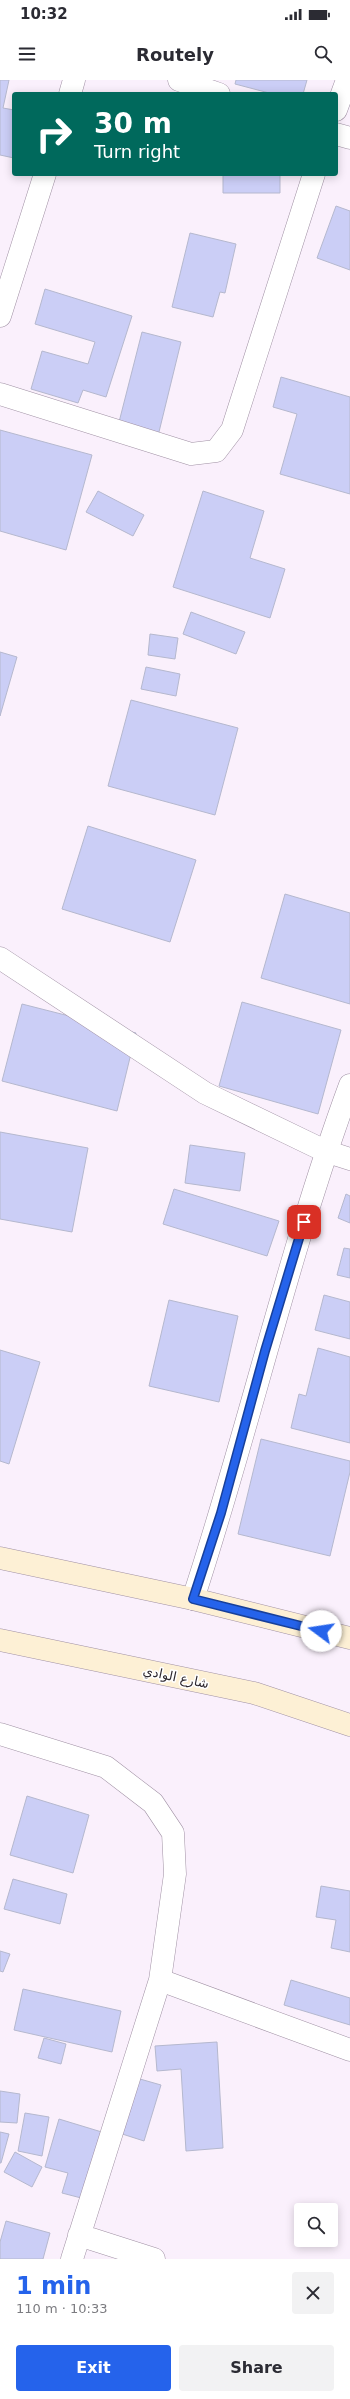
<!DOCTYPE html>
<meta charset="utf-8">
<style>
body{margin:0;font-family:"DejaVu Sans","Noto Sans Arabic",sans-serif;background:#f2f2f3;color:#2b2b33;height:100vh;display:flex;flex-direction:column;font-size:15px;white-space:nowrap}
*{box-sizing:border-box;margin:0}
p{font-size:13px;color:#7c7c81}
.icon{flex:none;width:22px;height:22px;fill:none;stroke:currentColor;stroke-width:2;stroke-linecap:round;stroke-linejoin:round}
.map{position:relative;height:2179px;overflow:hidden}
.drawer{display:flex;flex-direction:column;background:#fff;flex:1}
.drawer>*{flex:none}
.banner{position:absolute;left:12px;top:12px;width:326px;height:84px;border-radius:4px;box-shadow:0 2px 10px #0003;background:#00695c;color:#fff;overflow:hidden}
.buttons{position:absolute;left:294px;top:2123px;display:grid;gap:8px}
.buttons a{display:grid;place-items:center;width:44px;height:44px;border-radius:4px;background:#fff;box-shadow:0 2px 10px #0003;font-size:20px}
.pin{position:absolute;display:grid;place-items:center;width:34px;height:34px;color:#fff;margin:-17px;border-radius:8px;box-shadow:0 2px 6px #0006}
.me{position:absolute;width:44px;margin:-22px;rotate:284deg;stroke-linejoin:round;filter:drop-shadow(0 0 3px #0008)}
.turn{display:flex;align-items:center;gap:14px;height:84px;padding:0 16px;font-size:18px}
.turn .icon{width:52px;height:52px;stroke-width:2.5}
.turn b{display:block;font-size:28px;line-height:34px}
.round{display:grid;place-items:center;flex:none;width:42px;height:42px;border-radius:4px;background:#f2f2f3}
.head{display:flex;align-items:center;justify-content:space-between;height:68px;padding:0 16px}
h1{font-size:24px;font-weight:700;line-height:30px;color:#2563eb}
.action{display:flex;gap:8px;margin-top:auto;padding:8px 16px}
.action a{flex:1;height:46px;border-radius:4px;background:#2563eb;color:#fff;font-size:16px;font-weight:700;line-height:46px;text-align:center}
.action a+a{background:#f2f2f3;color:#2b2b33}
.status{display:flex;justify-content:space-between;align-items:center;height:28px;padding:0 20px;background:#fff;direction:ltr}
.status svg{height:11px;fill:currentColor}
header{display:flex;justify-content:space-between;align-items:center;height:52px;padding:0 16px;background:#fff;font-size:18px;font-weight:700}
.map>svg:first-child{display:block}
.building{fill:#cbcef6;stroke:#b5b8ce}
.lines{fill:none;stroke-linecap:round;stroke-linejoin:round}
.street-casing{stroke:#a091a4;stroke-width:23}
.secondary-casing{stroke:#a091a4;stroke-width:23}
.street{stroke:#fff;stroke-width:22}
.secondary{stroke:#fdf0d5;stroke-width:22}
.route-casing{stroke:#184099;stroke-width:10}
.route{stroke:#2563eb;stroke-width:7}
.labels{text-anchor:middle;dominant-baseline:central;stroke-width:3;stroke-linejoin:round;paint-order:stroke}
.street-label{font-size:13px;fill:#2d272e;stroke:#fff}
</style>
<div class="status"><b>10:32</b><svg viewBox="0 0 49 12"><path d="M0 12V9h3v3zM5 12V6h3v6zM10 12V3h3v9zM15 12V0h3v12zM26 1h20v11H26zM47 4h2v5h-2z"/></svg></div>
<header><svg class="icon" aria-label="menu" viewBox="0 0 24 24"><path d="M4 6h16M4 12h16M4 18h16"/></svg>Routely<svg class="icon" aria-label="search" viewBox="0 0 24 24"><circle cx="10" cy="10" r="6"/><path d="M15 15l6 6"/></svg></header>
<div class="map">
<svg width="350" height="2179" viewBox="0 0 350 2179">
<rect width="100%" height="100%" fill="#faf0fc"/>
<path class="building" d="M0,0H9L3,28L14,30V78L0,75Z
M236,0H307L303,14H273L235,4Z
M223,94H280V113H223Z
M336,126L350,131V190L317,178Z
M190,153L236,164L225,213L220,212L213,237L172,227Z
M45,209L132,236L106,317L83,310L78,323L31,309L42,271L88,284L95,262L35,244Z
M142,252L181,262L158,356L118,346Z
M281,297L350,317V414L280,394L297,334L273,327Z
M0,350L92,375L66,470L0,451Z
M98,411L144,435L133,456L86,432Z
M203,411L264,431L250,478L285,489L270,538L173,507Z
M191,532L245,552L236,574L183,554Z
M150,554L178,558L175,579L148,575Z
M0,572L17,577L0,636Z
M146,587L180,594L176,616L141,609Z
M131,620L238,648L215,735L108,706Z
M88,746L196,780L170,862L62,829Z
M285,814L350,833V924L261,898Z
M242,922L341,950L318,1034L219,1006Z
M22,924L136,953L117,1031L2,1001Z
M0,1052L88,1068L72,1152L0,1139Z
M190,1065L245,1073L240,1111L185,1103Z
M174,1109L279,1141L267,1176L163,1144Z
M346,1114L350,1116V1143L338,1138Z
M344,1168L350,1169V1198L337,1195Z
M324,1215L350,1222V1259L315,1250Z
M169,1220L238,1236L219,1322L149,1306Z
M318,1268L350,1277V1363L291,1348L299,1314L306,1316Z
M0,1270L40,1282L9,1384L0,1381Z
M261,1359L350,1381V1392L330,1476L238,1454Z
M27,1716L89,1735L73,1793L10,1775Z
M13,1799L67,1814L60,1844L4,1829Z
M321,1806L350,1811V1872L331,1868L336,1840L316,1837Z
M0,1871L10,1874L3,1892L0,1891Z
M291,1900L350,1918V1945L284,1925Z
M23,1909L121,1931L112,1972L14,1950Z
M44,1958L66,1964L61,1984L38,1978Z
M217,1962L223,2068L186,2071L181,1989L157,1991L155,1966Z
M133,1997L161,2005L144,2061L116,2052Z
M0,2011L20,2014L17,2043L0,2042Z
M25,2033L49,2037L42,2076L18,2071Z
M59,2039L105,2053L85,2119L62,2113L68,2093L45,2087Z
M0,2052L9,2054L1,2083H0Z
M15,2072L42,2087L32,2107L4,2092Z
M6,2141L50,2153L43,2179H0V2162Z"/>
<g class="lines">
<g class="street-casing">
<path id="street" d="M179,0L219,14
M70,14L74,0
M336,30L347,0
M336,54L350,58
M0,236L45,94
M0,314L191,374L216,371L232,350L314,94
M0,878L205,1013L325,1071L350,1079
M193,1519C249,1349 288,1173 350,1005
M0,1654L106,1687L153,1723L173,1753L175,1794L160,1900L72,2179
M160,1900L350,1970
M79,2155L154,2179"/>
</g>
<g class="secondary-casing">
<path id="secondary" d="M0,1478L193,1519L350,1558
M0,1560L254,1613L350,1645"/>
</g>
<use href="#street" class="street"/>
<use href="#secondary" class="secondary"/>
</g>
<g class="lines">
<g class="route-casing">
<path id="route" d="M304,1142L265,1271L221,1433L193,1519L321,1551"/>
</g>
<use href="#route" class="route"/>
</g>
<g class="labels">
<g class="street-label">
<text transform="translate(176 1597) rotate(12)">شارع الوادي</text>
</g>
</g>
</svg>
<div class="buttons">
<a><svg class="icon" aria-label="search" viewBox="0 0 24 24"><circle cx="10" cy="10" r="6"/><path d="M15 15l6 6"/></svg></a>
</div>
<div class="pin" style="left:304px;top:1142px;background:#d93025"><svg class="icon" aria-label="arrive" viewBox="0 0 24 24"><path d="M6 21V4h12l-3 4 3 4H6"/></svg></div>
<svg class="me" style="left:321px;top:1551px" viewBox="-20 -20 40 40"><circle r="19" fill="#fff"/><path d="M0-13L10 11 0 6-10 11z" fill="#2563eb"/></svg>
<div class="banner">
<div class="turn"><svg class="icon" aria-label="right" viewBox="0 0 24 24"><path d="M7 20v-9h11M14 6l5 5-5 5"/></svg><div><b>30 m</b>Turn right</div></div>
</div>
</div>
<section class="drawer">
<div class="head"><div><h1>1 min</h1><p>110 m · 10:33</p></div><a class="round"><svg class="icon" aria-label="close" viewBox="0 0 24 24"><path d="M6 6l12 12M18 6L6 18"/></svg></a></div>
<div class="action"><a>Exit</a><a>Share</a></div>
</section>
